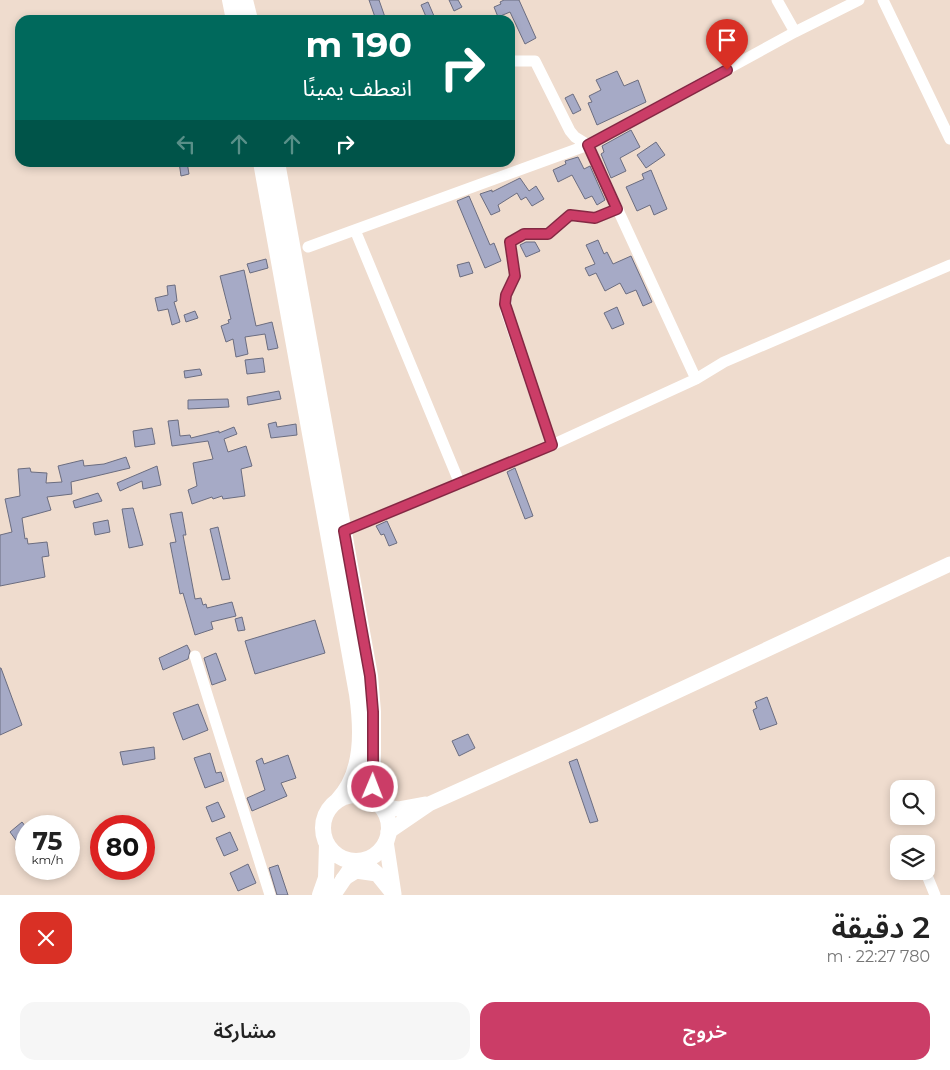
<!DOCTYPE html>
<html lang="ar">
<meta charset="utf-8">
<style>
body{margin:0;font-family:Montserrat,"Noto Sans Arabic",sans-serif;background:#f6f6f6;color:#222;direction:rtl;height:100vh;display:flex;flex-direction:column;font-size:19px;white-space:nowrap}
*{box-sizing:border-box;margin:0}
p{font-size:16px;color:#767676}
.icon{flex:none;width:28px;height:28px;fill:none;stroke:currentColor;stroke-width:2;stroke-linecap:round;stroke-linejoin:round}
.map{position:relative;height:895px;overflow:hidden;direction:ltr}
.panel{display:flex;flex-direction:column;background:#fff;flex:1}
.panel>*{flex:none}
.top-card{position:absolute;left:15px;top:15px;width:500px;height:152px;border-radius:15px;box-shadow:0 2px 8px #0003;direction:rtl;background:#00695c;color:#fff;overflow:hidden}
.fabs{position:absolute;left:890px;top:780px;display:grid;gap:10px}
.fabs a{display:grid;place-items:center;width:45px;height:45px;border-radius:10px;background:#fff;box-shadow:0 2px 8px #0003;font-size:25px}
.speed{position:absolute;left:15px;top:815px;display:flex;gap:10px;font-size:25px;font-weight:700;text-align:center}
.speed>*{display:grid;place-content:center;width:65px;height:65px;border-radius:50%;background:#fff;box-shadow:0 2px 8px #0003;line-height:1}
.speed small{font-size:12px;font-weight:400}
.speed .limit{border:8px solid #d22;background:#fff;color:#111}
.pin{position:absolute;display:grid;place-items:center;width:42px;height:42px;color:#fff;margin:-51px -21px;border-radius:50% 50% 50% 0;rotate:-45deg;box-shadow:0 0 5px #0007}
.pin .icon{rotate:45deg}
.me{position:absolute;width:55px;margin:-28px;rotate:1deg;stroke-linejoin:round;filter:drop-shadow(0 0 4px #0008)}
.turn{display:flex;align-items:center;gap:18px;height:105px;padding:0 20px;font-size:22px}
.turn .icon{width:65px;height:65px;stroke-width:2.5}
.turn b{display:block;font-size:35px;line-height:42px}
.lanes{display:flex;align-items:center;height:48px;padding:0 20px;background:#0003;justify-content:center;gap:25px;direction:ltr}
.lanes .off{opacity:.35}
.round{display:grid;place-items:center;flex:none;width:52px;height:52px;border-radius:15px;background:#f6f6f6}
.headline{display:flex;align-items:center;justify-content:space-between;height:85px;padding:0 20px}
h1{font-size:30px;font-weight:600;line-height:38px}
.button{display:flex;gap:10px;margin-top:auto;padding:10px 20px}
.button a{flex:1;height:58px;border-radius:15px;background:#cb3d67;color:#fff;font-size:20px;font-weight:600;line-height:58px;text-align:center}
.button a+a{background:#f6f6f6;color:#222}
.map>svg:first-child{display:block}
.building{fill:#a6aac6;stroke:#6b6d80}
.lines{fill:none;stroke-linecap:round;stroke-linejoin:round}
.minor{stroke:#fff;stroke-width:11}
.major{stroke:#fff;stroke-width:15}
.highway{stroke:#fff;stroke-width:16}
.route-casing{stroke:#842843;stroke-width:12}
.route{stroke:#cb3d67;stroke-width:9}
</style>
<div class="map">
<svg width="950" height="895" viewBox="0 0 950 895">
<rect width="100%" height="100%" fill="#efdcce"/>
<path class="building" d="M369,0H379L386,20H376Z
M449,0H458L462,7L454,11Z
M504,0H519L536,38L525,44L510,12L498,17L494,7L501,4L500,2Z
M428,2L434,16L427,19L421,5Z
M617,71L624,86L638,80L646,102L597,125L588,103L592,102L589,96L601,90L596,80Z
M573,94L581,110L573,114L565,98Z
M631,130L640,147L620,158L626,171L611,178L601,154L604,152L602,146Z
M656,142L665,155L646,168L637,155Z
M578,157L584,169L590,166L605,200L597,205L592,196L585,199L572,175L558,182L553,170L566,164L565,161Z
M179,162H187L189,174L181,176Z
M651,170L667,209L654,215L650,205L637,211L626,187L644,179L642,174Z
M520,178L529,191L536,186L544,199L532,206L526,197L521,200L517,193L498,205L500,211L491,215L480,194L492,190V192Z
M469,196L490,245L494,243L501,261L485,268L457,201Z
M598,240L604,254L607,252L613,264L631,256L652,302L643,306L636,290L626,294L620,283L605,291L596,273L589,276L585,268L595,264L586,245Z
M526,242H535L540,251L526,257L520,245Z
M266,259L268,268L250,273L247,264Z
M469,262L473,273L460,277L457,265Z
M244,270L256,326L272,322L278,348L268,350L265,334L245,337L248,354L236,357L233,339L226,342L221,326L229,323L228,320L231,319L220,276Z
M175,285L177,301L174,302L180,322L172,325L168,309L158,311L155,298L168,295L167,286Z
M617,307L624,324L612,329L604,313Z
M195,311L198,318L186,322L184,315Z
M263,358L265,372L247,374L245,360Z
M200,369L202,375L185,378L184,371Z
M279,391L281,399L248,405L247,397Z
M228,399L229,407L188,409V400Z
M178,420L180,436L190,435L191,438L219,431V433L234,427L237,434L224,439L228,452L246,446L252,466L241,469L245,496L223,499L222,496L213,499L212,497L192,504L188,490L197,486L193,463L213,459L208,441L172,446L168,421Z
M276,422L277,427L296,424L297,435L271,438L268,424Z
M152,428L155,444L135,447L133,431Z
M126,457L130,468L71,482L72,494L47,497L51,510L22,518L25,539L27,538L28,544L47,542L49,556L42,557L45,577L0,586V535L12,532L5,499L20,496L18,469L30,468L31,472L47,473L46,483L62,482L58,466L83,460L84,466L104,464Z
M157,466L161,485L143,489L142,481L120,491L117,483Z
M515,468L533,516L525,519L507,472Z
M98,493L102,501L75,508L73,501Z
M133,508L143,545L129,548L122,509Z
M182,512L186,535H183L195,599L201,598L203,605L206,604L207,608L232,602L236,616L211,622L213,629L195,635L183,593L180,594L170,543L176,542L170,514Z
M108,520L110,532L95,535L93,523Z
M387,521L397,543L389,546L384,534L381,535L376,526Z
M218,527L230,579L222,580L210,529Z
M242,617L245,630L238,631L235,619Z
M315,620L325,653L255,674L245,641Z
M187,645L190,651L188,659L163,670L159,658Z
M216,653L226,680L212,685L204,658Z
M1,668L22,725L0,735V668Z
M767,697L777,724L760,730L753,710L757,708L755,702Z
M198,704L208,730L183,740L173,713Z
M468,734L475,748L459,756L452,741Z
M154,747L155,759L123,765L120,752Z
M210,753L216,773L221,772L224,781L205,788L194,758Z
M288,755L296,778L281,783L287,796L252,811L247,798L265,790L256,761L262,758L264,764Z
M577,759L598,821L590,823L569,762Z
M218,802L225,817L212,822L206,807Z
M22,822L26,827V846L22,840L18,843L10,832Z
M230,832L238,850L224,856L216,838Z
M248,864L256,883L238,891L230,873Z
M278,865L288,895H277L269,868Z"/>
<g class="lines">
<path class="minor" d="M777,0L795,32L859,0
M883,0L950,139
M510,61H535L570,131L575,137L588,145L795,32
M355,230L460,484
M308,247L588,145L696,379L724,362L950,265
M552,445L506,311V295L515,276L510,242L524,234H548L570,215L595,218L617,209
M344,531L552,445L696,379
M195,656L270,895
M926,873L935,895"/>
<path class="major" d="M380,806L398,809L425,804
M388,832L429,804L581,736L950,564
M386,841L394,894
M343,879L356,871L377,874L394,895"/>
<path class="highway" d="M230,0L234,20
M245,0L250,20
M261,162L357,694C362,730 364,773 337,801
M277,162L370,676L373,712V800
M323 828a33 33 0 1 1 66 0a33 33 0 1 1-66 0Z
M362,861L377,874
M320,895L326,878L327,844
M333,895L356,861"/>
</g>
<g class="lines">
<g class="route-casing">
<path id="route" d="M373,787V712L370,676L344,531L552,445L505,304L506,295L515,276L510,242L524,234H548L570,215L595,218L617,209L588,145L727,70"/>
</g>
<use href="#route" class="route"/>
</g>
</svg>
<div class="fabs">
<a><svg class="icon" aria-label="search" viewBox="0 0 24 24"><circle cx="10" cy="10" r="6"/><path d="M15 15l6 6"/></svg></a>
<a><svg class="icon" aria-label="layers" viewBox="0 0 24 24"><path d="M12 4l9 5-9 5-9-5zM3 14l9 5 9-5"/></svg></a>
</div>
<div class="speed"><div>75<small>km/h</small></div><div class="limit">80</div></div>
<div class="pin" style="left:727px;top:70px;background:#d93025"><svg class="icon" aria-label="arrive" viewBox="0 0 24 24"><path d="M6 21V4h12l-3 4 3 4H6"/></svg></div>
<svg class="me" style="left:373px;top:787px" viewBox="-20 -20 40 40"><circle r="17" fill="#cb3d67" stroke="#fff" stroke-width="3"/><path d="M0-11L8 9 0 5-8 9z" fill="#fff"/></svg>
<div class="top-card">
<div class="turn"><svg class="icon" aria-label="right" viewBox="0 0 24 24"><path d="M7 20v-9h11M14 6l5 5-5 5"/></svg><div><b>190 m</b>انعطف يمينًا</div></div>
<div class="lanes"><svg class="icon off" aria-label="left" viewBox="0 0 24 24"><path d="M17 20v-9H6M10 6l-5 5 5 5"/></svg><svg class="icon off" aria-label="ahead" viewBox="0 0 24 24"><path d="M12 20V5M6 11l6-6 6 6"/></svg><svg class="icon off" aria-label="ahead" viewBox="0 0 24 24"><path d="M12 20V5M6 11l6-6 6 6"/></svg><svg class="icon" aria-label="right" viewBox="0 0 24 24"><path d="M7 20v-9h11M14 6l5 5-5 5"/></svg></div>
</div>
</div>
<section class="panel">
<div class="headline"><div><h1>2 دقيقة</h1><p>780 m · 22:27</p></div><a class="round" style="background:#d93025;color:#fff"><svg class="icon" aria-label="close" viewBox="0 0 24 24"><path d="M6 6l12 12M18 6L6 18"/></svg></a></div>
<div class="button"><a>خروج</a><a>مشاركة</a></div>
</section>
